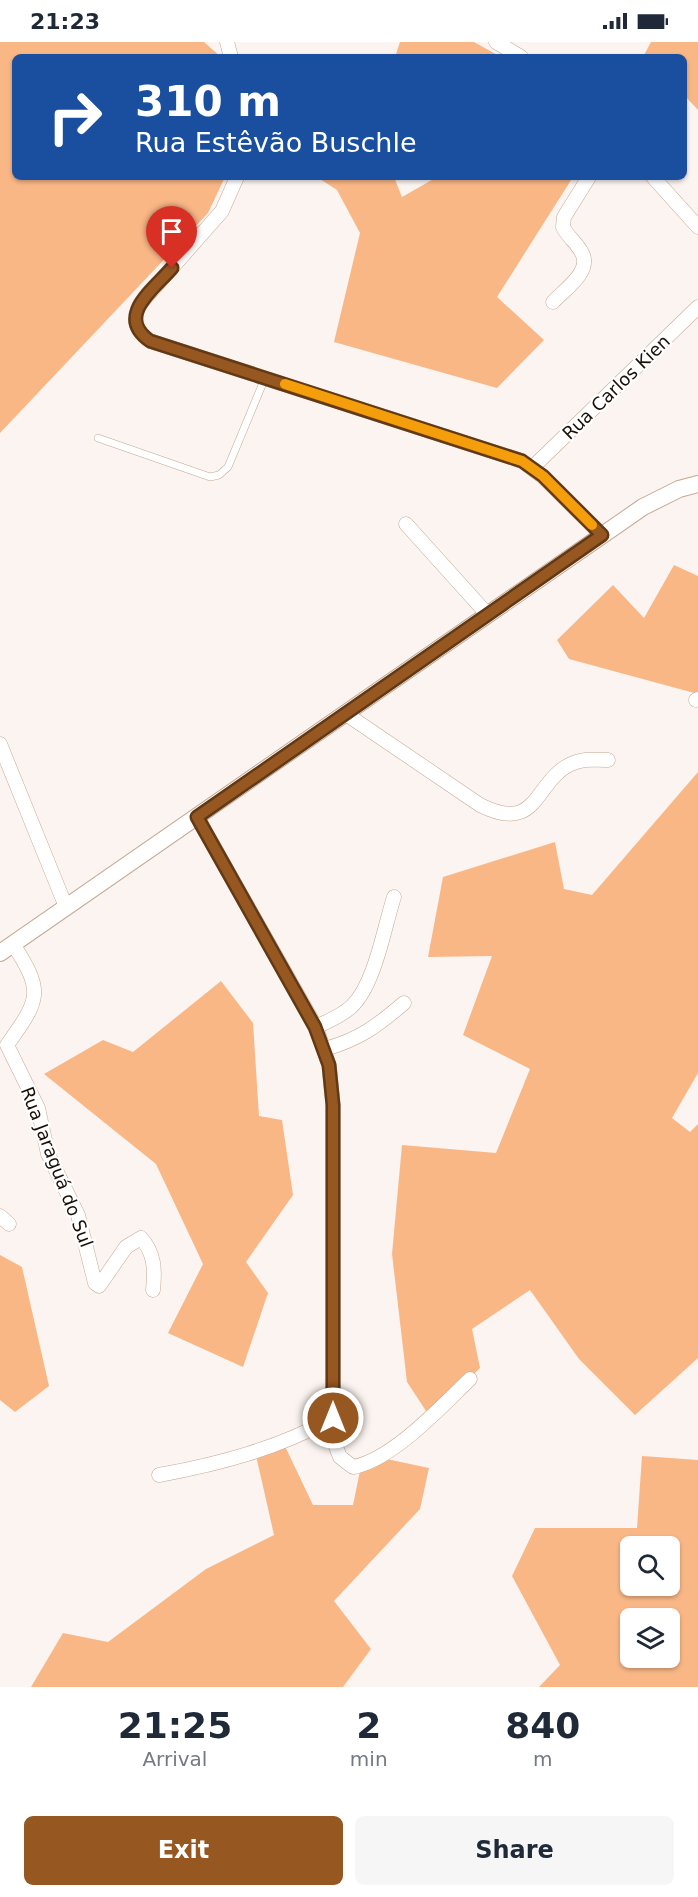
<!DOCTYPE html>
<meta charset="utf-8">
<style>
body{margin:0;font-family:"DejaVu Sans",sans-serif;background:#f6f6f7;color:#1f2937;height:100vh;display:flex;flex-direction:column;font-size:22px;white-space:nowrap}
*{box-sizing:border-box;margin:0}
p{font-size:20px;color:#747a83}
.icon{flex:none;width:33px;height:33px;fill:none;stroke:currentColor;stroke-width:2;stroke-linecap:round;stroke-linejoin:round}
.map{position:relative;height:1645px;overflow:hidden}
.panel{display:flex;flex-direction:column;background:#fff;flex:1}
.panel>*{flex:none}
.top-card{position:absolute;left:12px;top:12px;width:675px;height:126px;border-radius:9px;box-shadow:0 2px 4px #0004;background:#1a4fa0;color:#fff;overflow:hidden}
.controls{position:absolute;left:620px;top:1494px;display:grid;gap:12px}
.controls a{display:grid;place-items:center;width:60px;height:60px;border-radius:9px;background:#fff;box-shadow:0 2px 4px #0004;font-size:30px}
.pin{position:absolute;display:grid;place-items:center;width:51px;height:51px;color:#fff;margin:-62px -26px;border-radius:50% 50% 50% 0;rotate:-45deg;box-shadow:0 0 6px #0007}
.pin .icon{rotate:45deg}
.me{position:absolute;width:66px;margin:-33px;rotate:0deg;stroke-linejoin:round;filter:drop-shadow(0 0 4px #0008)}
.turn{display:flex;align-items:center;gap:21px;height:126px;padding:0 24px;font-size:27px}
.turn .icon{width:78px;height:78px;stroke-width:2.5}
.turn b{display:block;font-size:42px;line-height:51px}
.eta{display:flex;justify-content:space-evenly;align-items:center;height:102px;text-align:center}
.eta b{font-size:36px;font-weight:600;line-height:42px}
.primary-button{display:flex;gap:12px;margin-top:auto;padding:12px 24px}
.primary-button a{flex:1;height:69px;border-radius:9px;background:#975721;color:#fff;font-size:24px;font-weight:600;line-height:69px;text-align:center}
.primary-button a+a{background:#f6f6f7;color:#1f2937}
.status{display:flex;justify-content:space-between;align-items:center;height:42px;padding:0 30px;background:#fff;direction:ltr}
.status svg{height:16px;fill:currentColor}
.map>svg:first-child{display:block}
.forest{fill:#fab786;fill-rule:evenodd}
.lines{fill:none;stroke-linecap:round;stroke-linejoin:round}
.service-casing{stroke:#c6a892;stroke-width:8}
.minor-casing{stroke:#c6a892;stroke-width:15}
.tertiary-casing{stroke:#c6a892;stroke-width:18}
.service{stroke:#fff;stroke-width:7}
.minor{stroke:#fff;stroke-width:14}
.tertiary{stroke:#fff;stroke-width:16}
.route-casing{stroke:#623915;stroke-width:15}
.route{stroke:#975721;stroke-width:10}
.slow{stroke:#f59e0b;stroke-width:10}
.labels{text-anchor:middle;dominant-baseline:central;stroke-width:4.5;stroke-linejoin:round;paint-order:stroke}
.street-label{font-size:18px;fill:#1b1008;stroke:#fff}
</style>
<div class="status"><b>21:23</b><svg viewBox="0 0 49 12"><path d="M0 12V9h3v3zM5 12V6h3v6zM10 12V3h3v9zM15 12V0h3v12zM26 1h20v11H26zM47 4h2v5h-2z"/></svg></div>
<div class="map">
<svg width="698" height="1645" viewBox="0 0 698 1645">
<rect width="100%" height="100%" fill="#fbf4f0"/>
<path class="forest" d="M0,0H204L221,15H15V135H225L208,171L0,391Z
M400,0H474L501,15H395Z
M651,0H698V68L684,53V15H643Z
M317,135H394L402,155L437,135H573L497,255L544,298L497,346L334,300L360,191L337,148Z
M674,523L698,534V652L569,617L557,598L613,543L644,576Z
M698,730V1031L672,1076L690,1090L698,1082V1316L635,1373L579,1317L530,1248L472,1287L480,1326L430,1375L407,1340L392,1212L402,1103L496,1111L530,1027L463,993L492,914L428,915L443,835L555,800L564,847L592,853Z
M221,939L253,981L259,1074L282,1078L293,1153L246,1220L268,1251L243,1325L168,1291L203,1222L156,1122L44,1032L103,998L133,1010Z
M0,1213L22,1225L49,1344L15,1370L0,1358Z
M283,1400L313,1463H353L361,1424L377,1415L429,1426L420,1467L334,1559L371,1607L343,1645H31L63,1591L108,1600L206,1527L274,1493L255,1409Z
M642,1414L698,1418V1645H539L560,1623L512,1534L535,1486H637ZM630,1504H669V1544H630ZM630,1576H669V1616H630Z"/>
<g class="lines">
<g class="service-casing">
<path id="service" d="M98,396L210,435L219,433L228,425L265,336"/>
</g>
<g class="minor-casing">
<path id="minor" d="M227,0L231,15
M496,0L521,15
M237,135L222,169L140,262C132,278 135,288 150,299L522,419L542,434L602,493
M653,135L698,185
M553,260C564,248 592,230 582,211C577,201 568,195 563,185L564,175L589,135
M533,425L698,265
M406,482L488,573
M696,658L698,657
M346,672L480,763C539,793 534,739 571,722C583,716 594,718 608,718
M0,702L66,865
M197,775L316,985L329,1023L333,1063V1397L340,1415L353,1425C392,1418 441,1365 470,1337
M13,902C44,950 40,957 7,1003L38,1066L48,1112L78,1173L95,1241L99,1244L126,1205L141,1196C155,1211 155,1229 153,1248
M316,985C328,979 342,974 352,964C375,942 384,886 394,855
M325,1007C360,997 377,984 404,961
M0,1174L9,1182
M159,1433C220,1422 279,1406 333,1376"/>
</g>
<g class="tertiary-casing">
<path id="tertiary" d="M0,911L643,465L679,447L698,442"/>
</g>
<use href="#service" class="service"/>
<use href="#minor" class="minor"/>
<use href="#tertiary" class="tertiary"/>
</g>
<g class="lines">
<g class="route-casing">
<path id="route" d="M172,226C153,248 115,274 150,299L522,419L543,434L602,493L197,775L315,985L329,1023L333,1063V1376"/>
</g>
<use href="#route" class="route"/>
<path class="slow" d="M285,342L522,419L543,434L592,483"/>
</g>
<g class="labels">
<g class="street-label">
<text transform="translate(616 345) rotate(-44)">Rua Carlos Kien</text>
<text transform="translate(57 1125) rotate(69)">Rua Jaraguá do Sul</text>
</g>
</g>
</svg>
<div class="controls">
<a><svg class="icon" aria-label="search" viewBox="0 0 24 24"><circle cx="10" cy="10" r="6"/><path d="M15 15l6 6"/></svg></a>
<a><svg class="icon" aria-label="layers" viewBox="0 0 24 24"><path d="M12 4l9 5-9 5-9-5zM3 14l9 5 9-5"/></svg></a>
</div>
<div class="pin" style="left:172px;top:226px;background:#d93025"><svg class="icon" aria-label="arrive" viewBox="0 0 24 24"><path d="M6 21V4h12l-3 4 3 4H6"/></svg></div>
<svg class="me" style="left:333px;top:1376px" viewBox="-20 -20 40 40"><circle r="17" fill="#975721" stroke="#fff" stroke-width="3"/><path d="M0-11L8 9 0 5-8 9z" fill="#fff"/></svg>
<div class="top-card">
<div class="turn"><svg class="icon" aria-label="right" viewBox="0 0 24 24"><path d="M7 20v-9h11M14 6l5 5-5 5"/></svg><div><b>310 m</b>Rua Estêvão Buschle</div></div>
</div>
</div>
<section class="panel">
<div class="eta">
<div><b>21:25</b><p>Arrival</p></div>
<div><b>2</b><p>min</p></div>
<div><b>840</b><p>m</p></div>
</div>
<div class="primary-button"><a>Exit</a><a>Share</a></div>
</section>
